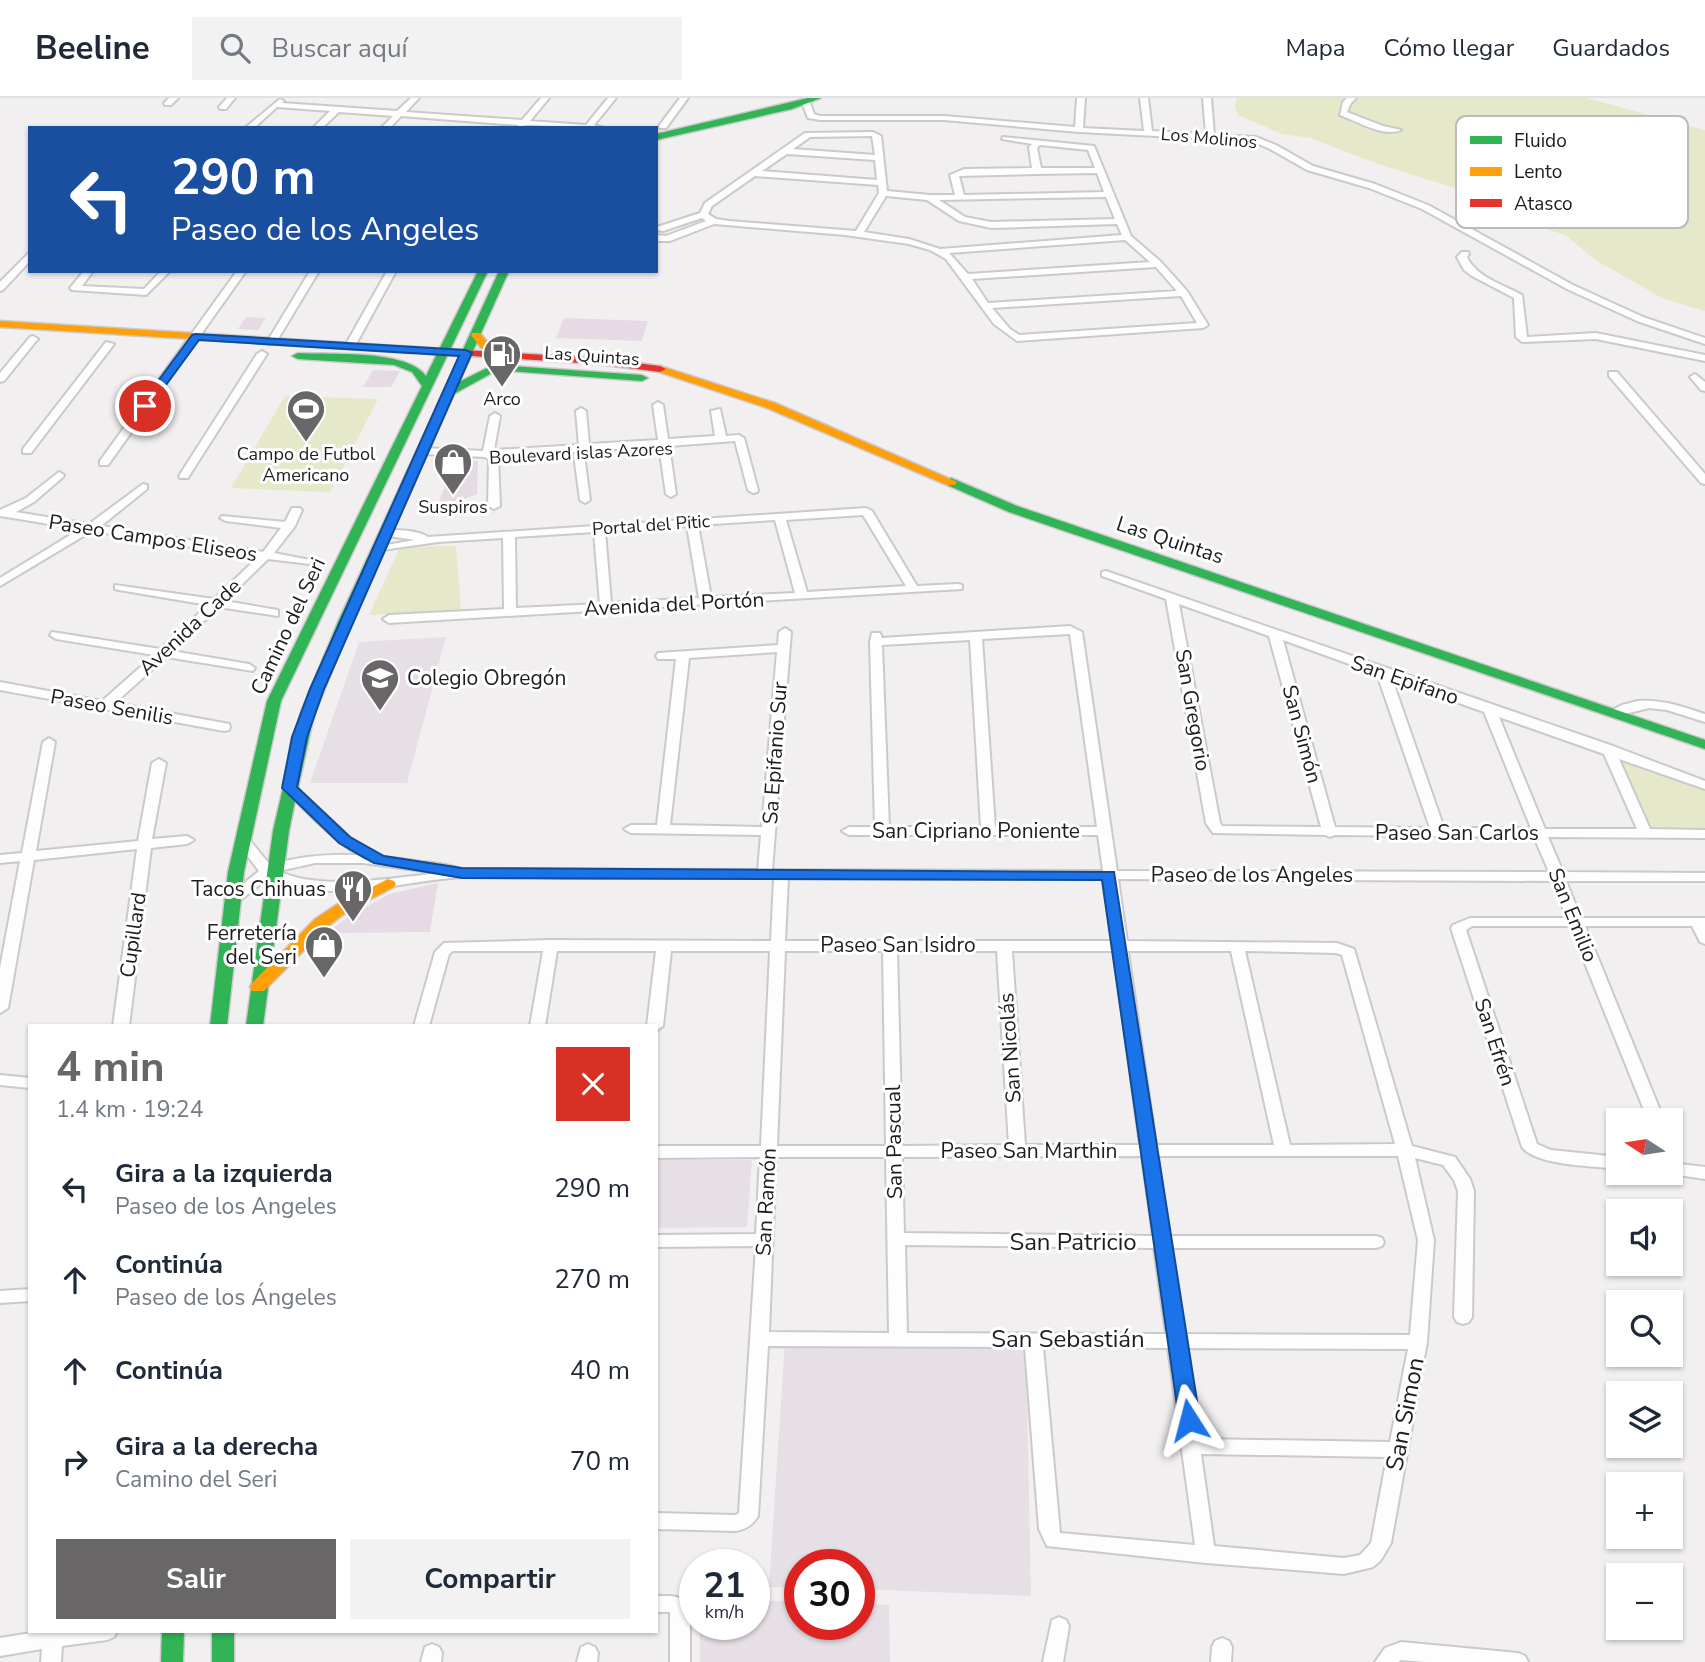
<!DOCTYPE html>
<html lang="es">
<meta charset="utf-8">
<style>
body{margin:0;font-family:"Nunito Sans",sans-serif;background:#f2f2f3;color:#1f2937;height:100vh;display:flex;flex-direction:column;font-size:26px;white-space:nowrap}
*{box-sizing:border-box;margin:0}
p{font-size:23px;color:#747a83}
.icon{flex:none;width:38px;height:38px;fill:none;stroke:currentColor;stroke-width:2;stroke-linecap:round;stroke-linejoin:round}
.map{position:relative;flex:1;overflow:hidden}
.sheet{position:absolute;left:28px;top:926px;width:630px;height:609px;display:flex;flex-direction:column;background:#fff;border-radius:0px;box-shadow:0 2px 5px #0004}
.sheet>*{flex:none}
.top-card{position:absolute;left:28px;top:28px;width:630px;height:147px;border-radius:0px;box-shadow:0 2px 5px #0004;background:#1a4fa0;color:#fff;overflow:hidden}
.needle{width:46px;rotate:282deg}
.controls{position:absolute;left:1606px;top:1010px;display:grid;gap:14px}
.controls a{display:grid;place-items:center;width:77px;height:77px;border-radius:0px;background:#fff;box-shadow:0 2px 5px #0004;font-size:35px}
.speed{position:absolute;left:679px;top:1451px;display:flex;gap:14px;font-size:35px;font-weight:700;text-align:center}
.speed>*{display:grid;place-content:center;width:91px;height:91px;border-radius:50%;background:#fff;box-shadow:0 2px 5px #0004;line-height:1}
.speed small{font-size:18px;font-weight:400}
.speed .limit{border:10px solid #d22;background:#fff;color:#111}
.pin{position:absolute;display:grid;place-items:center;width:60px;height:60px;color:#fff;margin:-30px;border:4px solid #fff;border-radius:50%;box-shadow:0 2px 7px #0007}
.me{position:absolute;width:77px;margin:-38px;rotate:351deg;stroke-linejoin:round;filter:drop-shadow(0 0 5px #0008)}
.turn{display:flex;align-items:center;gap:24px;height:147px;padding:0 28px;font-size:32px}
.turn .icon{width:91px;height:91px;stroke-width:2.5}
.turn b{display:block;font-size:49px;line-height:60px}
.round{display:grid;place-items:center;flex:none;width:74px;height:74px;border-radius:0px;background:#f2f2f3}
.overview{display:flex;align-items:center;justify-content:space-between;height:119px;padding:0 28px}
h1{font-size:42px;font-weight:700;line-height:52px;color:#686667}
.primary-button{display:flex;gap:14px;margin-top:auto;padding:14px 28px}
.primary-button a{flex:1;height:80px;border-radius:0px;background:#686667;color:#fff;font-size:28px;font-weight:700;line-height:80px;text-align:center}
.primary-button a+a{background:#f2f2f3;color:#1f2937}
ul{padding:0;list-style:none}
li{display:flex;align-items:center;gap:21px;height:91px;padding:0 28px}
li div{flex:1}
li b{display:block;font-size:26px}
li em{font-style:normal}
header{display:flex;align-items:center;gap:42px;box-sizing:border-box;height:98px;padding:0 35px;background:#fff;border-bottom:2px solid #e0e1e3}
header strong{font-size:33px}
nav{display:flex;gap:38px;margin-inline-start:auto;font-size:24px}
.search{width:490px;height:63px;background:#f2f2f3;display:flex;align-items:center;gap:18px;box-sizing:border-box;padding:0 24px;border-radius:0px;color:#747a83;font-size:26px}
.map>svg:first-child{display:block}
.built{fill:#e6dfe5}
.green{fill:#e5e8c9}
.building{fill:#e6dae4}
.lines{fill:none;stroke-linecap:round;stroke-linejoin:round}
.street-casing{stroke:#ccc9ca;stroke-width:4}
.fast-casing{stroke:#ccc9ca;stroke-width:3}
.slow-casing{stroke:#ccc9ca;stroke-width:3}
.jam-casing{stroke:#ccc9ca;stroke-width:3}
.street{fill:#fdfdfd;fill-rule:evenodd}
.fast{fill:#30b455;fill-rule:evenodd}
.slow{fill:#ff9f0a;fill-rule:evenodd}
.jam{fill:#e5322d;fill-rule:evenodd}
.route{fill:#1a73e8;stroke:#114b97;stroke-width:2}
.labels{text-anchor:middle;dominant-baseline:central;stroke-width:6;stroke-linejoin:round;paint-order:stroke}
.far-street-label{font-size:18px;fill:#1e1c1d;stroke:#fff}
.far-poi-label{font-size:18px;fill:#1e1c1d;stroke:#fff}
.street-label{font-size:21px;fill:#1e1c1d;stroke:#fff}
.poi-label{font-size:21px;fill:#1e1c1d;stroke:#fff;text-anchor:end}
.near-street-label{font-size:24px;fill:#1e1c1d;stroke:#fff}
.key{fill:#fff;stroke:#bcbbbb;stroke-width:2}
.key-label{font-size:19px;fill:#1e1c1d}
</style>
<header>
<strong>Beeline</strong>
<div class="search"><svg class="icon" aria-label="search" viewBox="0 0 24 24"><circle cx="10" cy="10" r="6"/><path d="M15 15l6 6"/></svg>Buscar aquí</div>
<nav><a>Mapa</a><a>Cómo llegar</a><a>Guardados</a></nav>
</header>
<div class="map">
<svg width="1705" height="1564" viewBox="0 0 1705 1564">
<rect width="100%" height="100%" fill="#f2eff1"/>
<path class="built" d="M446,539L407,685H310L359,544Z
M656,1062H752L747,1129L656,1130Z
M785,1243L1026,1252L1031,1498L859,1491V1466H800V1490L769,1489Z
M754,1502L800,1504V1526H859V1506L889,1507L890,1564H700V1526H754Z"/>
<path class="green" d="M1237,0H1586L1705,32V213L1664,201L1597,163L1565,137L1516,121L1468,94L1381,67L1310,40L1282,36L1238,17L1235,9Z
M285,298L378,301L330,394L231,390Z
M456,448L461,511L369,517L400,449Z
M1618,657L1705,689V732L1650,734Z"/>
<path class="building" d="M246,219L266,220L258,232L238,231Z
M564,220L648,223L642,243L556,240Z
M373,272L400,273L391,289H363Z
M455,363H478L477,396L435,413Z
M438,785L430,834L327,835L351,817L389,796Z"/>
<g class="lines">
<g class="street-casing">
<path id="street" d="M169,0H178L171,7H165L164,5Z
M227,0H235L226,11H220L219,9Z
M411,0H419L406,14L522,22L541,0H549L530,23L586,27L608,0H616L594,27L604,30L526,27L518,30V27L401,18L390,30H381L393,18L339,14L322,30H313L330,13L277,9L254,30H245L280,1L284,3L282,5L397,13Z
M680,0H688L666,30H660L659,28Z
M1077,0H1085L1083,30L1144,33L1140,0H1148L1152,33L1206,36L1203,0H1211L1214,37L1256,39L1276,47L1313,68L1375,86L1428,107L1573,187L1643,219L1705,240V246L1637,223L1567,191L1422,111L1369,90L1307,72L1270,51L1252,43L1079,34L944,22H820L808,20L802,4L809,2L814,16L820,18H944L1075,29Z
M1347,0H1356L1351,5L1347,14L1383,28L1401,32C1384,40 1357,23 1340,17L1343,4Z
M873,34L881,38L887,93L930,97H955L950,77L964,71L1032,70L1029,49L1032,46L1002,41L1003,39L1094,48L1131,138L1161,164L1187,193L1208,227L1203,230L1017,243L994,226L946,161L930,152L909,146L845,137L714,126L670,143H656V137L666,138L706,123L702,120L663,133L656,132L657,129L700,115L705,105L805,35ZM872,38L875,57L793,51L810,39ZM1040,47L1088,52L1095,70H1041L1037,50ZM787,56L875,62L877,82L762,73ZM1037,76L1097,75L1104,94L964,97L959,78ZM755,78L878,87L879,95L856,133L729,123L716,121L708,116L712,108ZM886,98L927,102L959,123L991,130L1117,126L1122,137L940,151L909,141L864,134ZM1106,99L1115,121L991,124L965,119L939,102ZM1125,142L1150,164L968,176L949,155ZM1156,169L1177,193L988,205L972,181ZM1181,198L1197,225L1019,237L1010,231L992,210Z
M30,154V163L3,192L0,193V184Z
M1462,154H1468L1469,156L1467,159C1476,179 1504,187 1522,197L1527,239L1596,235L1705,257V263L1596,241L1522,244L1516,239L1514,200L1472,178L1464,172L1457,159Z
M84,173H93L82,188L144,191L161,173H170L146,197L72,192L70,190Z
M237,173H246L108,367H100V363Z
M310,173H319L275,246H269L267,244Z
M387,173H396L355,248L347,250L345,248Z
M33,238L38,241L36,243L4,283L0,284V275L30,239Z
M106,244L114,246L31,355H23V351Z
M262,253L267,256L189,378L188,380H180L179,378L257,256Z
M1609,274H1617L1705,376V386L1701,385L1609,278Z
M1695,276L1705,284V293L1701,292L1690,279Z
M658,304L663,307L668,341L715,338L711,313L720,311L726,338L739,337L744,340L758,392L757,394L753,395L748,392L735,343L669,348L676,396L671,399L666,396L659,348L587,353L584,357L590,402L585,405L580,402L574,357L576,354L498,359L500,408L494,411L488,408L489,362L485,359L424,356L419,353L424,350L483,353L490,318L495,315L500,318L494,352L579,347L576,313L581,310L586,313L589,346L658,342L653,307Z
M59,374L64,377L63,379L34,404L16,414L89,426L143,386L147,387V391L101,428L263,454L281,430L226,423L220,420L222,418L285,424L292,410H300L302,412L295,428L274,455L310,462V466L268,461L225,503L278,512V518L219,509L172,553L249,566L255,570L253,573L166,559L115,605L224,625L229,626L230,629L229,632L224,633L0,592V584L102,603L154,557L56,541L50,537L52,534L160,551L208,507L119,492L115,491V487L214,501L257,460L92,433L0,488V480L80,431L0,418V412L26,400Z
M866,410L872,413L917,488L958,486L962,487V491L389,525L383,521L389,517L504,511L503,440L438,444L375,453V449L415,442L382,437L380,435C390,429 420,433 428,439ZM863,417L906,488L807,494L786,422ZM775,422L795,495L711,499L698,427ZM687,428L699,500L611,505L605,433ZM594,434L600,506L516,510L515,439Z
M1106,473L1613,648L1705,683V691L1619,661L1650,731L1705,732V740L1548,739L1563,774L1705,775V783H1566L1581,820H1705V846L1700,844L1692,828H1585L1664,1022H1648L1570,828H1472L1466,832L1537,1046L1551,1052L1619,1059V1071C1595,1068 1536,1068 1522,1049L1451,830L1453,827L1470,820H1567L1552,783L1118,781L1127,843L1337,845L1354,851L1412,1048L1455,1059L1470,1081L1474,1093L1472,1219L1469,1224L1463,1226L1457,1224L1454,1219L1458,1093L1454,1082L1443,1067L1415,1060L1434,1142L1427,1244L1391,1445L1381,1462L1373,1469L1344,1476L1206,1465L1047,1448L1039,1431L1025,1249L768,1248L758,1418C753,1427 746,1431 736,1433L656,1431V1415L736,1417L739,1415L756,1148L656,1149V1137L756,1136L760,1059L656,1060V1048H761L770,853H671L663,928L656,933V928H647L656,853H557L545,928H530L543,853H453L449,856L429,928H414L435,854L444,845L551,842L771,843L774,780C704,780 635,780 565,780C532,779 497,777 464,779C404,782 325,809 269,779L237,805L232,806L225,802L227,799L259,773L236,743L243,739L248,740L270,767C320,752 371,756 422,764C434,765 448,766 459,771L758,772L761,737L631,735L624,731L631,727H657L676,561H658L656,558L658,555L778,547L779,534L785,530L791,534L772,772L1103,773L1098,737H849L842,733L849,729H875L870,544L872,535H880L882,540L1070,528L1082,534L1117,773L1549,774L1534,739L1335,737L1330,739L1325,737L1213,735L1206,725L1166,501L1102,478V474ZM1179,506L1269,538L1321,729L1222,728L1220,725ZM1070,536L1097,729H995L982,541ZM970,542L981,729H889L882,547ZM1283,542L1377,576L1430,730L1335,729ZM777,554L762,729L670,727L689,560ZM1392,581L1484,614L1531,730H1444ZM1499,619L1604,656L1637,731H1545ZM315,765H363L438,775C396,780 317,793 279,773ZM788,780L1104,781L1112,843H785ZM785,853H883L886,1048H777ZM897,853H997L1009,1047L902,1048ZM1012,853H1114L1140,1047H1025ZM1128,853H1231L1274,1047H1156ZM1245,853L1336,855L1342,857L1395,1046L1290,1047ZM1142,1058L1153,1138L904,1135L902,1059ZM1158,1058H1398L1418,1142L1410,1237L1184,1236L1171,1150H1376L1382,1148L1384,1144L1382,1140L1376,1138H1169ZM776,1059H886L889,1235L769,1234ZM905,1147L1154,1150L1166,1236L907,1235ZM1043,1249L1168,1250L1195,1447L1060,1435ZM1186,1250L1408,1251L1390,1344L1199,1341ZM1201,1356L1387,1359L1371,1445L1360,1457L1344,1460L1214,1448Z
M1638,603C1662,601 1683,609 1705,616V624L1667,612L1649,610L1613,619L1607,615L1622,607Z
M49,640L55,644L36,753L138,743L152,665L159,661L166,665L152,741L187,738L194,742L187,746L151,750L129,928H113L137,751L34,762L8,910L0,915V870L20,763L0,765V757L22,755L43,644Z
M0,977L30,980V990L0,987Z
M1671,1065L1705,1069V1081L1665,1075L1671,1074Z
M30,1191V1203L0,1205V1193Z
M656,1498C670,1498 683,1496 690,1510V1564H670V1514H656Z
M1059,1519L1066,1522L1069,1528L1063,1564H1043L1052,1522Z
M43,1533H117L114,1539L107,1542L62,1548L61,1564H41L42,1551L0,1558V1540Z
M1222,1540L1229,1543L1232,1549L1231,1564H1211L1212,1549L1215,1543Z
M1401,1544L1518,1555L1525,1558L1528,1564H1425L1401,1562L1398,1564H1375L1385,1550Z
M432,1546L439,1549L442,1555L441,1564H421L425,1549Z
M588,1546L595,1549L598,1555L597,1564H577L581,1549Z"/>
</g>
<g class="fast-casing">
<path id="fast" d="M808,0H821L792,11L656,42V36Z
M478,173H488L281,603L244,774L227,928H210L228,774L267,603L422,288L412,274L394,267L298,261L292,258L298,255C331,257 406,251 426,278Z
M499,173H509L459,284L493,267L503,269L454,296L352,524L314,617L298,690L350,739L387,762L385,765C360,771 312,719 295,703L289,733L263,928H246L273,733L300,617L338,524Z
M511,268L642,277L648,280L642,283L507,273L505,271Z
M951,380L1017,408L1705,642V651L1009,414L947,387L945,384Z
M162,1533H184L183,1564H161Z
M212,1533H234V1564H212Z"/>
</g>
<g class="slow-casing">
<path id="slow" d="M0,223L413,249L418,252L413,255L0,229Z
M472,235H480L489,246L511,258L501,260L481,250L471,237Z
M660,268L775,305L957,384L955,387H947L767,310L656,273L654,271Z
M388,781L394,783L396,786L394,789L348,813L327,829L264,893H252L250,889L252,885L315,821L336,807Z"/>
</g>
<g class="jam-casing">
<path id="jam" d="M413,249L597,260L660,268L666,271L660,274L597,266L409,254V250Z"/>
</g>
<use href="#street" class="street"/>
<use href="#fast" class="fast"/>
<use href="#slow" class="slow"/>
<use href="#jam" class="jam"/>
</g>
<path class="route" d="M195,236L466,252L472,255L324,591L307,639L297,689L350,739L384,758L462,770L1114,774L1200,1322L1196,1328L1189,1330L1182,1328L1179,1322L1102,782L462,780L374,765L339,745L282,690L292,639L310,591L459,258L199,242L149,310H141V306L192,237Z"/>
<defs>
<g id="fuel-pin" transform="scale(2.0125)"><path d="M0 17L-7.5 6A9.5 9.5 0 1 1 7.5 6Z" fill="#686667" stroke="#fff"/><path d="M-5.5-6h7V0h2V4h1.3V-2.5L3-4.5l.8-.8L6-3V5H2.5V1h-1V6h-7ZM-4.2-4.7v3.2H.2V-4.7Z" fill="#fff"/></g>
<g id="stadium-pin" transform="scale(2.0125)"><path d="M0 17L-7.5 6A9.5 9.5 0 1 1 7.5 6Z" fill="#686667" stroke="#fff"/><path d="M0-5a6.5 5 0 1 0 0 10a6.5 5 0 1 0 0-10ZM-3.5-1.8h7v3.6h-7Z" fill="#fff"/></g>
<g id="shop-pin" transform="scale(2.0125)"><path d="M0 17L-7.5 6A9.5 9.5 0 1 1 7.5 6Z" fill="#686667" stroke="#fff"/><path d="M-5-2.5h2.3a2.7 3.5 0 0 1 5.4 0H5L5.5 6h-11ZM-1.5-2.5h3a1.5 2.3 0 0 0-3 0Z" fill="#fff"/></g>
<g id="school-pin" transform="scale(2.0125)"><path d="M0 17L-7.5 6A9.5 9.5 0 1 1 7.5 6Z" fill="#686667" stroke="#fff"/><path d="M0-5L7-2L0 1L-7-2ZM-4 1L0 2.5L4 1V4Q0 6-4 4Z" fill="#fff"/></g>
<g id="restaurant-pin" transform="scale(2.0125)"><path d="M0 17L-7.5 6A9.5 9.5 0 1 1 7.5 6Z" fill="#686667" stroke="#fff"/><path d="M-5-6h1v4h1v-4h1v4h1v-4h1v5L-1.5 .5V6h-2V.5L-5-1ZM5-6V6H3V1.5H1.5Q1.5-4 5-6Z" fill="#fff"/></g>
</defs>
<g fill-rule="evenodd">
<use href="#fuel-pin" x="502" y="256"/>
<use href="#stadium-pin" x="306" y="311"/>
<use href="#shop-pin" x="453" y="364"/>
<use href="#school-pin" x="380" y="580"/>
<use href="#restaurant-pin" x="353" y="791"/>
<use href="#shop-pin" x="324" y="847"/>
</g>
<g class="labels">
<g class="far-street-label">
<text transform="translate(1209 40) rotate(5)">Los Molinos</text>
<text transform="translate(592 258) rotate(4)">Las Quintas</text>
<text transform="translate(581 355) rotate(-3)">Boulevard islas Azores</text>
<text transform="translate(651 427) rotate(-4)">Portal del Pitic</text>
</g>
<g class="far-poi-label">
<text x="502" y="301">Arco</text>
<text x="306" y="356">Campo de Futbol<tspan x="306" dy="21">Americano</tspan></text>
<text x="453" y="409">Suspiros</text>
</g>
<g class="street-label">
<text transform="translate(153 440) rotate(9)">Paseo Campos Eliseos</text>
<text transform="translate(1170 442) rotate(18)">Las Quintas</text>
<text transform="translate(674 506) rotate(-3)">Avenida del Portón</text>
<text transform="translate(288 528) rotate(-65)">Camino del Seri</text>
<text transform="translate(190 529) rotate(-43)">Avenida Cade</text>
<text transform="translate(1405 582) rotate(19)">San Epifano</text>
<text transform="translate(112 609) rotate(10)">Paseo Senilis</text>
<text transform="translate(1193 612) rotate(80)">San Gregorio</text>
<text transform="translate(1302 636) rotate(75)">San Simón</text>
<text transform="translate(775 655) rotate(-86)">Sa Epifanio Sur</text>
<text x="976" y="733">San Cipriano Poniente</text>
<text x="1457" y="735">Paseo San Carlos</text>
<text x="1252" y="777">Paseo de los Angeles</text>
<text transform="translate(1573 817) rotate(68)">San Emilio</text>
<text transform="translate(133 837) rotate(-82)">Cupillard</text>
<text x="898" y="847">Paseo San Isidro</text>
<text transform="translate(1495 944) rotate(72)">San Efrén</text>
<text transform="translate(1010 950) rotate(-94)">San Nicolás</text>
<text transform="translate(894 1044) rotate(-91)">San Pascual</text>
<text x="1029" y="1053">Paseo San Marthin</text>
<text transform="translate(766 1104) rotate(-87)">San Ramón</text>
</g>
<g class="poi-label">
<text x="407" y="580" text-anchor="start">Colegio Obregón</text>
<text x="326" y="791">Tacos Chihuas</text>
<text x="297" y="835">Ferretería<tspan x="297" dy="24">del Seri</tspan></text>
</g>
<g class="near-street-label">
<text x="1073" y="1144">San Patricio</text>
<text x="1068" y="1241">San Sebastián</text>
<text transform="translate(1405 1316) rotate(-79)">San Simon</text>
</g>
</g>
<rect x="1456" y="18" width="232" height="112" rx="10" class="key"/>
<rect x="1470" y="38" width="32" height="8" fill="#30b455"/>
<rect x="1470" y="69" width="32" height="9" fill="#ff9f0a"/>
<rect x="1470" y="101" width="32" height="8" fill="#e5322d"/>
<g class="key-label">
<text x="1514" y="49">Fluido</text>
<text x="1514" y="80">Lento</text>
<text x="1514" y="112">Atasco</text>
</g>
</svg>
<div class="controls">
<a><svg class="needle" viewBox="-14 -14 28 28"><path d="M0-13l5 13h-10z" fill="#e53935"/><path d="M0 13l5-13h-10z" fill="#747a83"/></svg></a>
<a><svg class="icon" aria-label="sound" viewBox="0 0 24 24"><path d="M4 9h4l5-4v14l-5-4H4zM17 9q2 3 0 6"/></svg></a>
<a><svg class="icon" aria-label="search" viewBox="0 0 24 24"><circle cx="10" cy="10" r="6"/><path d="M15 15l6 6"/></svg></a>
<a><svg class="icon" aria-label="layers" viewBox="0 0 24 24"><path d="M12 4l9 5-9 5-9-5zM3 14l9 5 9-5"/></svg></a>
<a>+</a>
<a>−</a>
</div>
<div class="speed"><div>21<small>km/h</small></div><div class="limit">30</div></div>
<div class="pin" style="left:145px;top:308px;background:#d93025"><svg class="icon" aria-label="arrive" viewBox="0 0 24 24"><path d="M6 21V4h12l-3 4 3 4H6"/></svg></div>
<svg class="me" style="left:1189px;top:1322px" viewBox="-20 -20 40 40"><path d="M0-17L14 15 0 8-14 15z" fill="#1a73e8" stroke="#fff" stroke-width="4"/></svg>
<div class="top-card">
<div class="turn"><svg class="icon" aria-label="left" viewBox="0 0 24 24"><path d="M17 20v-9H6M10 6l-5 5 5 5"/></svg><div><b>290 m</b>Paseo de los Angeles</div></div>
</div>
<section class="sheet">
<div class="overview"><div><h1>4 min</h1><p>1.4 km · 19:24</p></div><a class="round" style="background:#d93025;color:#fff"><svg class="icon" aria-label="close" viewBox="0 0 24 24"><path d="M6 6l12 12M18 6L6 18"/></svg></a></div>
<ul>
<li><svg class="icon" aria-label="left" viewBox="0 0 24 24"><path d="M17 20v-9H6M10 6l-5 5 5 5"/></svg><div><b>Gira a la izquierda</b><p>Paseo de los Angeles</p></div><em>290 m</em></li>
<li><svg class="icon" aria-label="ahead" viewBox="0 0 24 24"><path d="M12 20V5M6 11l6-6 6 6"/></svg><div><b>Continúa</b><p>Paseo de los Ángeles</p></div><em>270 m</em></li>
<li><svg class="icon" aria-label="ahead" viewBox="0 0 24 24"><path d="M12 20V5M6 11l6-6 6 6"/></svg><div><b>Continúa</b></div><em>40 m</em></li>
<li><svg class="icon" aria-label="right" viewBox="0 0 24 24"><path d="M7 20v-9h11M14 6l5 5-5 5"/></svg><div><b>Gira a la derecha</b><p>Camino del Seri</p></div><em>70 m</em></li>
</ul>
<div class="primary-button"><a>Salir</a><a>Compartir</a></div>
</section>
</div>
